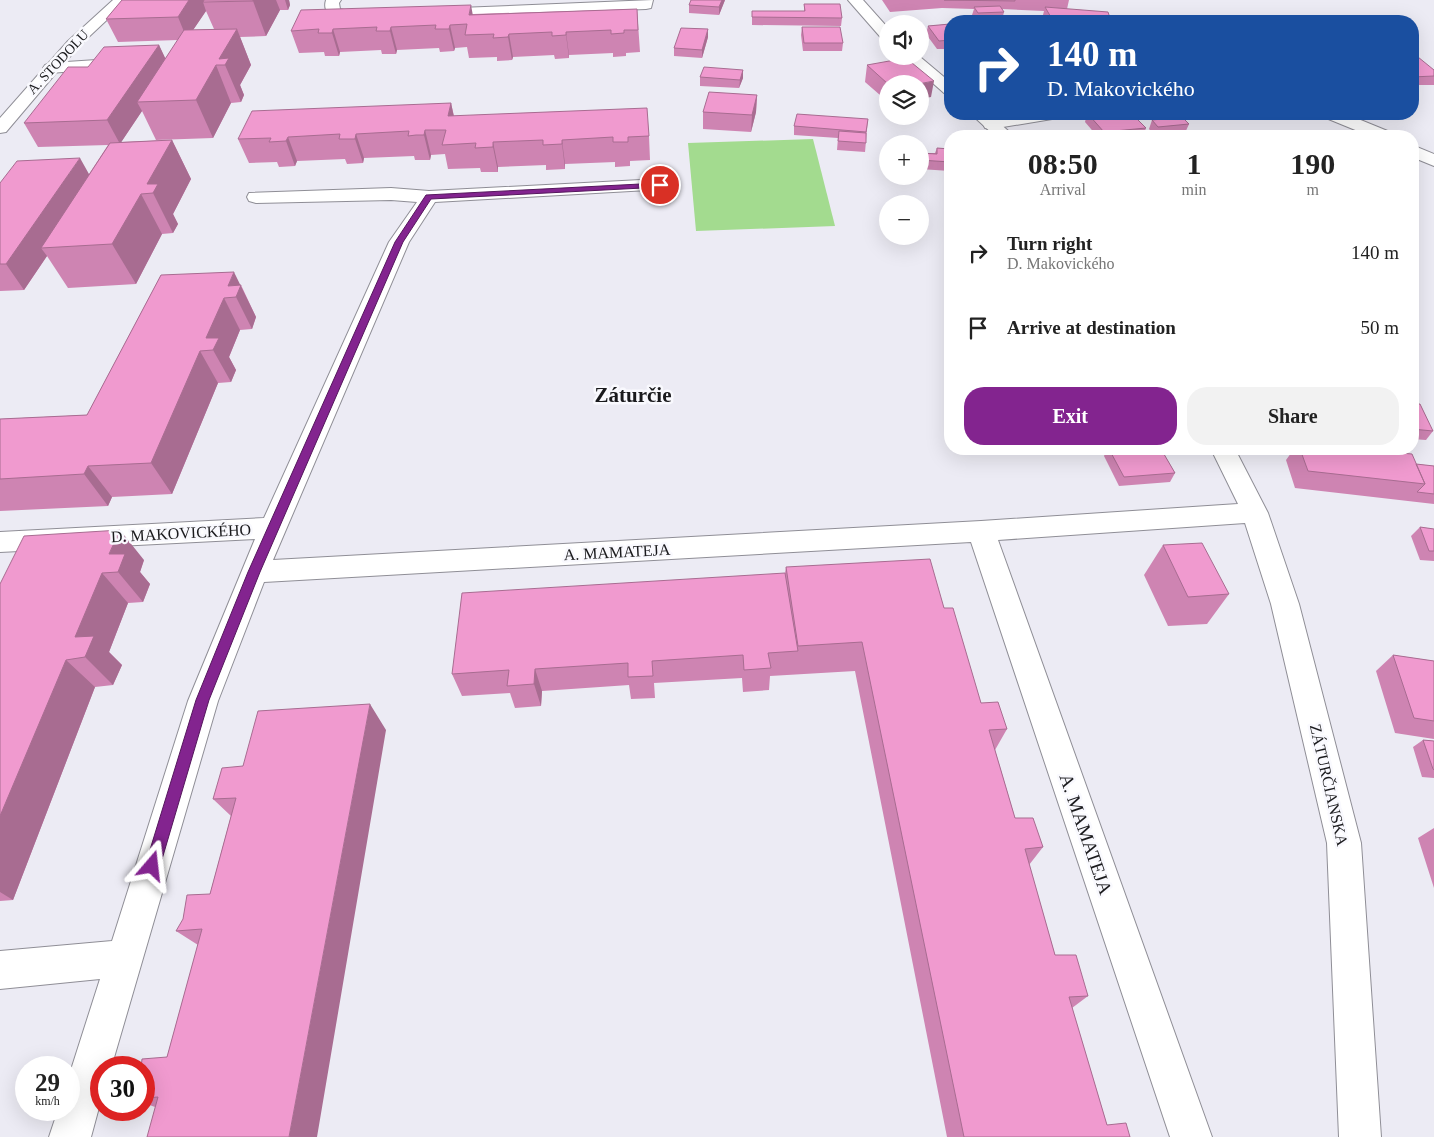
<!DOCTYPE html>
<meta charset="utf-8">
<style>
body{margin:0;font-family:"Times New Roman",serif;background:#f2f2f2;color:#222;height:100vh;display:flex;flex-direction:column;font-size:19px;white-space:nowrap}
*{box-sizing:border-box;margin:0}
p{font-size:16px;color:#767676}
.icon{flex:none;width:28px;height:28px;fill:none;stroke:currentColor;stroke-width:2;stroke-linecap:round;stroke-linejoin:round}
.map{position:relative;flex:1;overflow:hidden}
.side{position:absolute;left:944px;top:130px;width:475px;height:325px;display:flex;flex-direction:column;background:#fff;border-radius:20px;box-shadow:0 5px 20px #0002}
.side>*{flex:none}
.banner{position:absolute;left:944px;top:15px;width:475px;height:105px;border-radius:20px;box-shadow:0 5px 20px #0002;background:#1a4fa0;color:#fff;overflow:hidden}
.buttons{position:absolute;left:879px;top:15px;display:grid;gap:10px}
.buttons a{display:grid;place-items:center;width:50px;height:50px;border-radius:50%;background:#fff;box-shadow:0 5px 20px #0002;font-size:25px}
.speed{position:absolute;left:15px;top:1056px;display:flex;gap:10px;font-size:25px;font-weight:700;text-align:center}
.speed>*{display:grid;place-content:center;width:65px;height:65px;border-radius:50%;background:#fff;box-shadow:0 5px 20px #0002;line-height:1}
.speed small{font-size:12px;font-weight:400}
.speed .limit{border:8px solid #d22;background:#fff;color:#111}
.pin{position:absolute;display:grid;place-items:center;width:42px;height:42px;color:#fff;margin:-21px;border:2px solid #fff;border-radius:50%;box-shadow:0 1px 5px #0007}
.me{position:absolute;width:55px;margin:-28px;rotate:17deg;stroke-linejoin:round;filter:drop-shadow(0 0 4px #0008)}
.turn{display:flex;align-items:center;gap:18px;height:105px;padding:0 20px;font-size:22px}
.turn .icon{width:65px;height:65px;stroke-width:2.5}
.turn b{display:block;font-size:35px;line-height:42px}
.eta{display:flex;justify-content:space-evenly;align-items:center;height:85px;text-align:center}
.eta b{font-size:30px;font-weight:800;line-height:35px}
.button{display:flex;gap:10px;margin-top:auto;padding:10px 20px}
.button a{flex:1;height:58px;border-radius:20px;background:#83248f;color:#fff;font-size:20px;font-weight:800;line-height:58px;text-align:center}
.button a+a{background:#f2f2f2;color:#222}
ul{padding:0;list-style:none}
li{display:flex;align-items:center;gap:15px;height:75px;padding:0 20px}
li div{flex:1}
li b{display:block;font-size:19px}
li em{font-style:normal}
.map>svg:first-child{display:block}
.green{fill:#a3db8f}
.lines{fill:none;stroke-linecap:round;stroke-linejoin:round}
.lane-casing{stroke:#8f8e96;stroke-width:2}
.street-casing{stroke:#8f8e96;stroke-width:2}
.lane{fill:#fff;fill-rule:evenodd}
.street{fill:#fff;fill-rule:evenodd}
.wall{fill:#ce84b2;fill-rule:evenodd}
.shaded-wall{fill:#a86c91}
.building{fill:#f09acf;stroke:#a86c91}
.route{fill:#83248f;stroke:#55175d}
.labels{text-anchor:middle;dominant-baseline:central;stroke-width:5;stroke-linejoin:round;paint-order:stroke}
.far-street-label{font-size:14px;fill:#1a1a1d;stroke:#f9f9fe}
.street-label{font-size:16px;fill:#1a1a1d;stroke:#f9f9fe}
.near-street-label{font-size:19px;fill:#1a1a1d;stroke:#f9f9fe}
.district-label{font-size:21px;font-weight:bold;fill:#1a1a1d;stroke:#f9f9fe}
</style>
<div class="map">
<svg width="1434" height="1137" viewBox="0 0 1434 1137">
<rect width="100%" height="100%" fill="#ecebf4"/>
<path class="green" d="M813,139L835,226L696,231L688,143Z"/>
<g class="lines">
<g class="lane-casing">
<path id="lane" d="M127,58L132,60L135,63L132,66L51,73L45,71L43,68L45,65L51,63Z
M1023,114H1060L1058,118L1052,119L991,129L985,128L983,124L985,120Z
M1324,114H1346L1390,132L1393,136H1370L1326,118Z
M1412,145L1434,154V166L1412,157Z"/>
</g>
<g class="street-casing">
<path id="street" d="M113,0H128L78,47L6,132L0,133V118L68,41Z
M326,0H341L339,3L340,9C351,13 361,9 372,12L374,15L372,18C358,21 319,23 326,0Z
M653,0L651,8L646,9L434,17L429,16L427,13L429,10L434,9Z
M848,0H863L888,28V41L883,40Z
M902,56H919L950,82V95L944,93Z
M971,114H989L1014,136H995Z
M660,179L666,181L669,185L666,189L435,202L409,242L273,560L981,521L1238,504L1211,449H1235L1268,513L1299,604L1361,843L1381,1137H1339L1327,843L1271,604L1245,523L998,540L1212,1137H1170L971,542L264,582L218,701L111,1068H101V1100L91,1137H49L58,1110H69V1076L100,979L0,989V951L112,941L188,701L255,539L0,552V532L264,518L389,242L417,202L391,200L256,203L249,201L247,197L249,193L391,188L429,191Z"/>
</g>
<use href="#lane" class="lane"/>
<use href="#street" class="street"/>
</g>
<path class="wall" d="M122,0H289L290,5L288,10H280L266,36L240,37L251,65L240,85L244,95L241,102L231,103L213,138L156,140L142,111L121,142L172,140L191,179L173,214L178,224L173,233L162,234L136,284L68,288L47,256L24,290L0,291V183L89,174L108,145L38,147L24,123L88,67L159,45L165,59L178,40L118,42L106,19ZM206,11L214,29L193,30Z
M725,0L719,15L689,13V5Z
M882,0H1069L1067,9L1111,21H1046L1043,15L1044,11L1002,9L1004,12L1002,20L977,21L972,15L974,9L942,8L890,12Z
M804,4L842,18L841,26L752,25V11H804Z
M637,9L640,52L626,53V56L613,57V53L569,55V58L555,59L554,55L513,57L512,60L497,61V57L469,58L467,47L455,48L454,51L440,52L439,48L397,50L396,54H382L381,50L340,52L339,56H325L324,52L299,53L291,31L473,14Z
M950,24V49H937L926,34L928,26Z
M802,27L843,43L842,51H803L801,35Z
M708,37L702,58L674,56V48Z
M1412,57L1434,70V85H1412Z
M867,65L918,84H888V102L865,82Z
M743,70V78L739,88L700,86V77Z
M757,95L756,112L751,132L703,129V112Z
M451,103L454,116L649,136L650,160L630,161V166L615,167V162L565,164V169L546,170V165L498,167V172H481L480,168L448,169L445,154L431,155L430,160H415L414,156L364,158L363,163L347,164L345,159L297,161L295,166L279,167L277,162L249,163L238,139Z
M1087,114L1146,128L1143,136H1097L1085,122Z
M868,119L865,152L837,150L838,138L794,135V126Z
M1152,120L1189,124L1185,133L1155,136L1149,129Z
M937,148L950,149V171L920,169V153H935Z
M949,194H950V239L946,238L945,212Z
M161,275L241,285L256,317L252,329L240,330L229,357L236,370L231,382L218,383L172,494L112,497L108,506L0,511V419L87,415Z
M1412,404L1433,431L1426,440L1412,439Z
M1107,449H1161L1175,473L1170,482L1119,486L1104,456Z
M1294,449H1358L1416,464L1434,466V504L1295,488L1286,460Z
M1420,527L1434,529V561L1420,560L1411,536Z
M1163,545L1229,594L1207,624L1168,626L1144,575Z
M144,560L140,572L150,584L143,602L128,603L109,652L122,665L113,685L95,687L13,900L0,901V584Z
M786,567L944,608L981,703L1007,729L995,750L1015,818L1043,847L1029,865L1055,955L1088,996L1072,1008L1107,1125L1130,1137H947L855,671L770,676L769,690L743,692L742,678L654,683L655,698L631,699L629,685L542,691L541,706L515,708L510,693L462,696L452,674L785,573Z
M1393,655L1434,661V739L1395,733L1376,671Z
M386,730L155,1107L144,1103V1068L167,1057L198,945L176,931L210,894L231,816L213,799L243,766Z
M1423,740L1434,741V778L1422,777L1413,747Z
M1434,828V888L1418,838Z"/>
<path class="shaded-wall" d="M189,0H213L203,2L206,11L187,39L178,17Z
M253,0H276L280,10L266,36L253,1Z
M285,0H289L290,5L288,10Z
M722,0H725L719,15V7Z
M471,5L475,27L469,15Z
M450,25L455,48L454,51L449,29Z
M391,27L397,50L396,54L390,31Z
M237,29L251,65L240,85L244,95L241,102L225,65L219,59Z
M333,29L340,52L339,56L332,33Z
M708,29V37L702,58V50Z
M566,32L569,55V58L566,35Z
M509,34L513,57L512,60L508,37Z
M159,45L170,68L137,102L142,111L120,144L107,120Z
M216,65L231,103L213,138L196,100Z
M743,70V78L739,88L740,80Z
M934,81L931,97L920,99V84Z
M757,95L756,112L751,132L752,115Z
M451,103L456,127L448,116Z
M425,130L431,155L430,160L424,135Z
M356,134L364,158L363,163L355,139Z
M288,137L297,161L295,166L286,141Z
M172,140L191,179L173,214L178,224L173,233L153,193L147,184Z
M562,140L565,164V169L562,144Z
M493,142L498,167V172L493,147Z
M80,158L94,183L41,248L47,256L24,290L6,264Z
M141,194L162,234L136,284L112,244Z
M234,272L256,317L252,329L236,297L228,286Z
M224,298L240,330L229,357L236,370L231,382L213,350L206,338Z
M200,351L218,383L172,494L151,463Z
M88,466L112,497L108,506L84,474Z
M120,530L144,560L140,572L150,584L143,602L118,572L109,554Z
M102,573L128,603L109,652L122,665L113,685L85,657L75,637Z
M66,660L95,687L13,900L0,892V816Z
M535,669L542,691L541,706L534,684Z
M370,704L386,730L317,1137H289Z"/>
<path class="building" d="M122,0H189L178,17L106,19Z
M204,0H253V1L203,2Z
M691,0H722L719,7L689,5Z
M944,0H1015V1Z
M804,4H840L842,18L752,17V11H805Z
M471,5L469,15L637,9L638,30H624V33L611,34V30L566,32V35L552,36V32L509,34L508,37L493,38L494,34L465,35L467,24L450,25L449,29H435L436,25L391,27L390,31H376L377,27L333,29L332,33H318L319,29L291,31L301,10Z
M1000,6L1004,12L978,13L974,7Z
M1045,7L1108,12L1111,21H1086L1052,19Z
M1041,18L1045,21H1012L1010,20Z
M950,24V40L939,41L928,26Z
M802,27H840L843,43H804Z
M681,28L708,29L702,50L674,48Z
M237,29L219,59L229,58L225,65H216L196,100L137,102L184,30Z
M159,45L107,120L24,123L68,67H88L104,47Z
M1412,57H1418L1434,70V76L1412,77Z
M906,58L934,81L918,84H888L867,65Z
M704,67L743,70L740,80L700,77Z
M709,92L757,95L752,115L703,112Z
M451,103L448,116L647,108L649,136L628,137V142H613V137L562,140V144L543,145V140L493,142V147L475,148L476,143L442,145L446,130H425L424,135H416L408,136L409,131L356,134L355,139H339L340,134L288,137L286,141L269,142L271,138L238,139L252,111Z
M797,114L868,119L866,132L794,126Z
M1088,114H1132L1146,128L1104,132Z
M1182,117L1189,124L1158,127L1152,120Z
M839,131L866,133V143L838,141Z
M172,140L147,184H158L153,193L141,194L112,244L41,248L110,143Z
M937,148L950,149V162L920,160V153L937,154Z
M80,158L6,264H0V183L17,161Z
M949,194H950V221Z
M234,272L228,286L241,285L236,297L224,298L206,338H219L213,350L200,351L151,463L88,466L84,474L0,479V419L87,415L161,275Z
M1412,404H1420L1433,431L1412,429Z
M1109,449H1161L1175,473L1124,477Z
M1300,449H1358L1412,454L1425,484L1308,471Z
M1416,464L1434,466V494L1417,492L1425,484Z
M1420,527L1434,529V551H1429Z
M120,530L109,554H125L118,572L102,573L75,637L94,636L85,657L66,660L0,816V584L24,536Z
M1202,543L1229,594L1188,597L1163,545Z
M930,559L944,608H953L981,703L998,702L1007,729L989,730L1015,818H1033L1043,847L1025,849L1055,955H1076L1088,996L1069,997L1107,1125L1126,1123L1130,1137H964L862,642L798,646L786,567Z
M785,573L798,651L768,653L771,668L744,670L743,655L652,661L653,676L628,677V663L535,669L534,684L507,686L509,670L452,674L462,593Z
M1393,655L1434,661V721L1414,718Z
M370,704L289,1137H147L158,1097L144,1098V1068H141L142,1059L167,1057L202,929L176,931L183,919L187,895L210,894L236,798L213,799L222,768L243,766L258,711Z
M1423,740L1434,741V770L1433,769Z"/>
<path class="route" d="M660,183L664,185L662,187L431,199L403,242L260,572L209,700L160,866L157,871L152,873L147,871L145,866L196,700L248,572L395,242L426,195Z"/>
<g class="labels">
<g class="far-street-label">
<text transform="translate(58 62) rotate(-47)">A. STODOLU</text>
</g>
<g class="street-label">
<text transform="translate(181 533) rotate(-3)">D. MAKOVICKÉHO</text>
<text transform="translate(617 552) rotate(-3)">A. MAMATEJA</text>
<text transform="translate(1329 785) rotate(77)">ZÁTURČIANSKA</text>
</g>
<g class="near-street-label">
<text transform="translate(1086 834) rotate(71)">A. MAMATEJA</text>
</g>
<g class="district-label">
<text x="633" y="395">Záturčie</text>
</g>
</g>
</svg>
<div class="buttons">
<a><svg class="icon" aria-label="sound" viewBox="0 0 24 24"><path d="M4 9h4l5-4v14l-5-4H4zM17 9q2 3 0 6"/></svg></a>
<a><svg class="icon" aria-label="layers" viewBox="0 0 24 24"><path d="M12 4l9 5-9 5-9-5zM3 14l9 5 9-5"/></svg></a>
<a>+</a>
<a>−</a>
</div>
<div class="speed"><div>29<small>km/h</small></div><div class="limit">30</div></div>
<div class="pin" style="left:660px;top:185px;background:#d93025"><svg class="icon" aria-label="arrive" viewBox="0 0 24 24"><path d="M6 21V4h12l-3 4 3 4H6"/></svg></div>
<svg class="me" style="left:152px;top:866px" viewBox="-20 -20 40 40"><path d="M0-17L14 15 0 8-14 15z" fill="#83248f" stroke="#fff" stroke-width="4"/></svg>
<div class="banner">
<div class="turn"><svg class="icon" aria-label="right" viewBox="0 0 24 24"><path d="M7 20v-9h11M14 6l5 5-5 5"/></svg><div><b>140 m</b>D. Makovického</div></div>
</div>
<section class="side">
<div class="eta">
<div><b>08:50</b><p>Arrival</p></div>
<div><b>1</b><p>min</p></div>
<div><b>190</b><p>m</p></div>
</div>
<ul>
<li><svg class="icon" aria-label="right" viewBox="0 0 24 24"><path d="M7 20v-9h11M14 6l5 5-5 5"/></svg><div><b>Turn right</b><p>D. Makovického</p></div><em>140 m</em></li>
<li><svg class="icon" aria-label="arrive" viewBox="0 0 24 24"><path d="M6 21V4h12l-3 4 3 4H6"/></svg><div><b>Arrive at destination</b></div><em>50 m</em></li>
</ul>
<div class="button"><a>Exit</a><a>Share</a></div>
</section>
</div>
